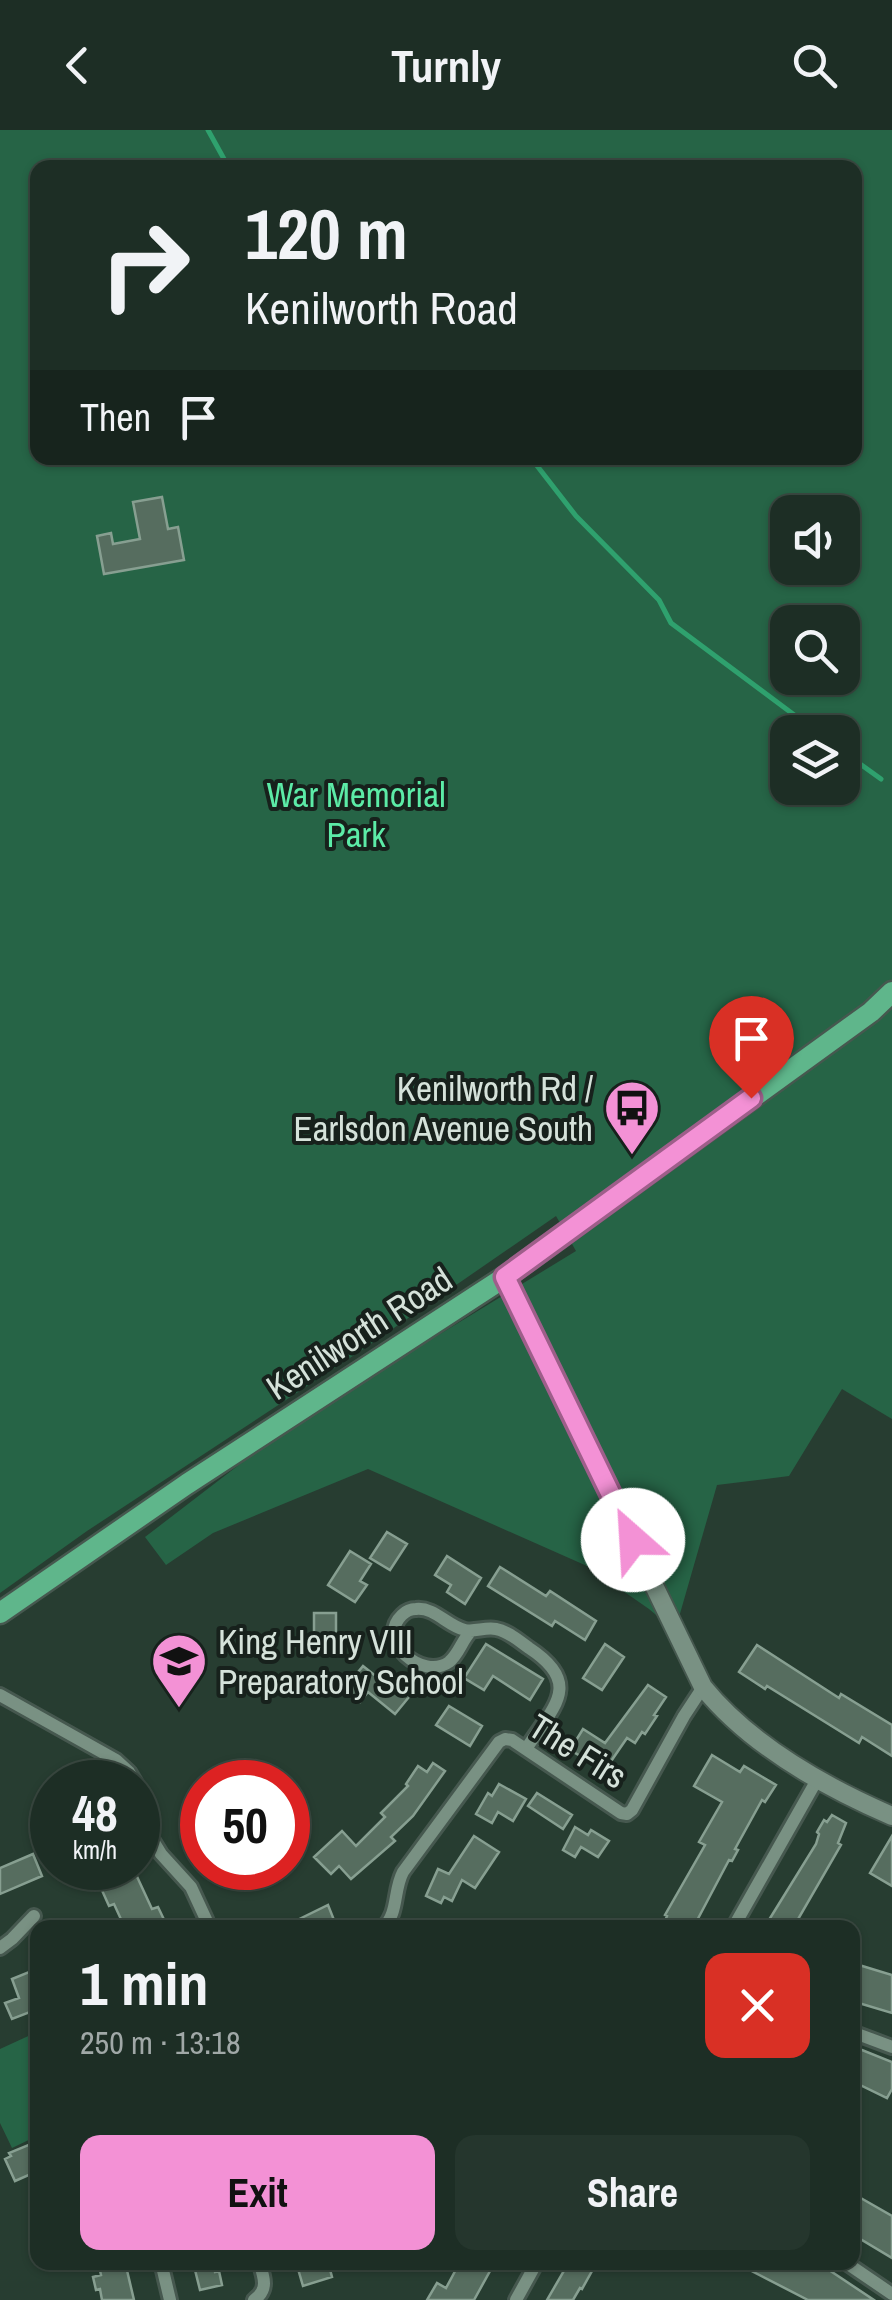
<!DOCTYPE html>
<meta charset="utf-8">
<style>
body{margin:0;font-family:"Archivo Narrow",sans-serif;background:#25362d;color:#f1f3f6;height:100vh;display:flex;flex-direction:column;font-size:38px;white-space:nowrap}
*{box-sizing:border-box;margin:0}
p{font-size:32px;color:#a0a8a7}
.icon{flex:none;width:55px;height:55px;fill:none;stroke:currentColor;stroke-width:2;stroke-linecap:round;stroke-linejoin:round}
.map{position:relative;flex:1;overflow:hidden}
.panel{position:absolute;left:30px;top:1790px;width:830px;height:350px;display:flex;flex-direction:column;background:#1d2e25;border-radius:20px;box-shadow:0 2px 8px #0004,0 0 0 2px #3b4a42}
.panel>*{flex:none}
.banner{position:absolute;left:30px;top:30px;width:832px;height:305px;border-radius:20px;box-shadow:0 2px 8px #0004,0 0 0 2px #3b4a42;background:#1d2e25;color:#f1f3f6;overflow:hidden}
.fabs{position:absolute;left:770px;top:365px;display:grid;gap:20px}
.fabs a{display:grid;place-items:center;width:90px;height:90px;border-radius:20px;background:#1d2e25;box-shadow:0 2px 8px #0004,0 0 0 2px #3b4a42;font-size:50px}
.speed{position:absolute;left:30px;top:1630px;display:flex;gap:20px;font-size:50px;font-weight:700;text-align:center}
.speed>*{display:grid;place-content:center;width:130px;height:130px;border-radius:50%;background:#1d2e25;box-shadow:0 2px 8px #0004,0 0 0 2px #3b4a42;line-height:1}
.speed small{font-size:25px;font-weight:400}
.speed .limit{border:15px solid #d22;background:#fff;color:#111}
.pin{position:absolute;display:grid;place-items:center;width:85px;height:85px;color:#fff;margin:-102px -42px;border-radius:50% 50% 50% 0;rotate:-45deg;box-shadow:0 0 10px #0007}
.pin .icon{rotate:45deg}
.me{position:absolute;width:110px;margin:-55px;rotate:334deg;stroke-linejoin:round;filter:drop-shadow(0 0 8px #0008)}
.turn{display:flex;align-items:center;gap:35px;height:210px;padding:0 50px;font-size:45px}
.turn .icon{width:130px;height:130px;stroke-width:2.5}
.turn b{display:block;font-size:70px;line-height:85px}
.then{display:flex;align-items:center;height:95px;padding:0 50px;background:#0003;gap:20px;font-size:38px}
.round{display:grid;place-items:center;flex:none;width:105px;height:105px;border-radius:20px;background:#25362d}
.head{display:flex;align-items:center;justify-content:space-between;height:170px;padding:0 50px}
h1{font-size:60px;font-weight:700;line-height:75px}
.primary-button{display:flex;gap:20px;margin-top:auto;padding:20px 50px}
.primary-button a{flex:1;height:115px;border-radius:20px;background:#f391d5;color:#111;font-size:40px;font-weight:700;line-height:115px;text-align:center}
.primary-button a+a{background:#25362d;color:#f1f3f6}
header{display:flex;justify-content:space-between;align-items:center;height:130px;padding:0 50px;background:#1d2e25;font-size:45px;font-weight:700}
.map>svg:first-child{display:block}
.green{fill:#266446;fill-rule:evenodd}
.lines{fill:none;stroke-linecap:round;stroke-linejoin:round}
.stream{stroke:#2fa16e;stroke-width:5}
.building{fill:#566d5f;stroke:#879f91;stroke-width:2.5}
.street-casing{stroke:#46584f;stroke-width:18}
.secondary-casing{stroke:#46584f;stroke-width:22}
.primary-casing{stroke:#46584f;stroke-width:25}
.street{stroke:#799183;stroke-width:12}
.secondary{stroke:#799183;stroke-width:18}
.primary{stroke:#5fb68b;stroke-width:20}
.route-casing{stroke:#9e5e8a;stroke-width:25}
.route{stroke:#f391d5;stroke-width:18}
.labels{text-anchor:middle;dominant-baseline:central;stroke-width:8;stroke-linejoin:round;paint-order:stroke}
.park-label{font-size:35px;fill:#5ceba7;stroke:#17211c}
.poi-label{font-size:35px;fill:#d5e2da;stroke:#17211c;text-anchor:end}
.street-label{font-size:35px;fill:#d5e2da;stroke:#17211c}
</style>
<header><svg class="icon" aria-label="back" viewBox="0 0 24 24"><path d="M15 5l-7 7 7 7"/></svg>Turnly<svg class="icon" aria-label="search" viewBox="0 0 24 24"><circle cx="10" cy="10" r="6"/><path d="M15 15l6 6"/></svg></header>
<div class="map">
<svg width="892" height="2170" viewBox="0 0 892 2170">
<rect width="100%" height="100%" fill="#273d31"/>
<path class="green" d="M0,0H892V1289L842,1259L789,1346L717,1355L675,1501L649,1479L587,1436L368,1339L213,1403L166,1435L145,1407L291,1295L576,1121L556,1086L362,1220L87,1401L0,1463ZM38,38H855V328H38ZM788,382H842V438H788ZM788,492H842V548H788ZM788,602H842V658H788Z
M37,1902V2006L12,2018L0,1993V1919Z"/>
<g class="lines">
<path class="stream" d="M208,0L229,38
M531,328L576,386L659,470L671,493L817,602
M842,621L881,649"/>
</g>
<path class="building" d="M162,367L168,399L178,397L184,430L104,444L97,406L111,403L113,414L140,409L133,372Z
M387,1402L407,1414L390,1440L370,1428Z
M350,1421L371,1434L360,1451L367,1455L355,1472L328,1455Z
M447,1426L481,1448L465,1474L447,1462L451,1455L435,1445Z
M500,1437L546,1466L550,1461L596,1491L585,1510L555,1491L552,1496L488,1456Z
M314,1483H336V1514H314Z
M486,1514L543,1549L530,1570L493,1546L484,1560L464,1548Z
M605,1514L624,1527L602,1560L583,1548Z
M757,1515L839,1568L841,1564L892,1595V1626L862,1607L859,1613L767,1556L765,1559L739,1542Z
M363,1536L382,1551L385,1547L409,1567L395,1584L368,1562L360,1572L344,1559Z
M648,1555L666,1567L654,1585L657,1586L645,1604L642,1602L635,1613L627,1608L605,1640L570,1620L583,1599L605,1613Z
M449,1576L482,1596L470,1616L436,1595Z
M712,1625L740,1642L744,1636L776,1655L765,1672L762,1670L735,1719L738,1720L732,1731L729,1730L693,1798H665L668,1792L665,1791L667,1786L665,1785L705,1715L699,1712L722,1672L694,1656Z
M433,1633L445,1641L413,1686L391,1707L395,1711L351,1749L339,1736L331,1744L314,1727L342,1701L356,1716L385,1687L381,1683L408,1656L406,1654L418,1636L427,1642Z
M499,1654L526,1669L513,1691L498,1682L492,1693L476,1684L488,1663L492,1666Z
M537,1663L572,1685L563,1699L528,1676Z
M832,1685L846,1693L838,1713L841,1715L793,1798H764L816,1714L819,1704L817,1702L824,1690L827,1692Z
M575,1697L588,1705L591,1700L609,1711L598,1727L581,1717L575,1727L563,1720Z
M474,1706L499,1722L475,1758L462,1750L452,1771L444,1767L441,1773L426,1766L438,1739L449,1744Z
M892,1706V1756L870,1743Z
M33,1724L42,1746L0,1764V1738Z
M92,1738H133L152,1779L158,1777L168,1798H125L114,1774L109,1776Z
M328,1775L334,1790L317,1798H281Z
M859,1835L892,1845V1883L852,1871V1855Z
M34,1840L38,1848V1879L12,1889L5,1873L19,1868L12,1849Z
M852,1916L892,1932V1959L887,1968L852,1951Z
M38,2011V2041L15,2051L5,2029L11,2026L9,2023Z
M852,2063L892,2086V2128L852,2104Z
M111,2132H125L134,2170H102L100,2159L96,2160L93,2147L101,2145L99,2136Z
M193,2132H212L215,2142L219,2141L222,2155L200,2160Z
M296,2132H328L332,2147L303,2156Z
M460,2132H495L474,2170H427L437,2153L446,2158Z
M569,2132H597L582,2159L580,2158L573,2170H547Z
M734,2132H817L874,2170H808Z"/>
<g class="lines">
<g class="street-casing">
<path id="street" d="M471,1501C462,1510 459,1524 449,1532C423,1551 375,1511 402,1485C406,1481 410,1479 416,1479C435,1477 447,1496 465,1500C475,1502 485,1497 496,1499C508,1501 519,1511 529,1518C584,1554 553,1577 526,1619
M0,1565L116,1630L129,1642L135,1652
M138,1660L142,1684L150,1706L161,1724L191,1757L210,1798
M383,1798C399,1782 393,1761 403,1742L499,1612L505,1609L512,1610L621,1683L627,1684L632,1680L684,1586L703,1557
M733,1798L818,1648
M0,1818L12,1809L34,1786
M852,1902L892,1917
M161,2132L170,2170
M845,2132L892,2164
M254,2170C269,2160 264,2147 259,2132
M516,2170L537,2132"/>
</g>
<g class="secondary-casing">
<path id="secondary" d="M505,1147L703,1557C750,1615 825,1657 892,1686"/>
</g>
<g class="primary-casing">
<path id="primary" d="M0,1483L187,1354L505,1147L871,882L892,862"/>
</g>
<use href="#street" class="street"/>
<use href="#secondary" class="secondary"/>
<use href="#primary" class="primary"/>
</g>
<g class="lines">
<g class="route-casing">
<path id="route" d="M633,1410L505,1147L751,968"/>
</g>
<use href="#route" class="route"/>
</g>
<defs>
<g id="bus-pin" transform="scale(2.875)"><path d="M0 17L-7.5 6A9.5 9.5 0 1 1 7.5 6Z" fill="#f391d5" stroke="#17211c"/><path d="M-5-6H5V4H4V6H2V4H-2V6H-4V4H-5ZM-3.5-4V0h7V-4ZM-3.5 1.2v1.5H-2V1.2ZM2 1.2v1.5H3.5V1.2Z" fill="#111"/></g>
<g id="school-pin" transform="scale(2.875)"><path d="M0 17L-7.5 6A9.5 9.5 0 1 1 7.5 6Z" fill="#f391d5" stroke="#17211c"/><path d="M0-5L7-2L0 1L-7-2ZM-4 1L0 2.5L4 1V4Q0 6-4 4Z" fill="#111"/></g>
</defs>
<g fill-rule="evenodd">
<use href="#bus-pin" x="632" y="978"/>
<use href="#school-pin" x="179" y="1531"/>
</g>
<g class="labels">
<g class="park-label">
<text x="356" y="664">War Memorial<tspan x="356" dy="40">Park</tspan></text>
</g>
<g class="poi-label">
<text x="593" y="958">Kenilworth Rd /<tspan x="593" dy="40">Earlsdon Avenue South</tspan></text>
<text x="218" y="1511" text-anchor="start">King Henry VIII<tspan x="218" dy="40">Preparatory School</tspan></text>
</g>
<g class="street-label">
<text transform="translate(359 1203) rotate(-33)">Kenilworth Road</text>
<text transform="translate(578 1621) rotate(32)">The Firs</text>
</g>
</g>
</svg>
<div class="fabs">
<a><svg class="icon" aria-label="sound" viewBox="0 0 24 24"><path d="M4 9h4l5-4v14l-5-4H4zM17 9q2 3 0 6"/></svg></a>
<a><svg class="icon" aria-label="search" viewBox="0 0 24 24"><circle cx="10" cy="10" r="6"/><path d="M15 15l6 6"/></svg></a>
<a><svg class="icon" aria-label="layers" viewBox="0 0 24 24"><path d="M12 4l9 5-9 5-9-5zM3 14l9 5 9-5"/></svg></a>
</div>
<div class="speed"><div>48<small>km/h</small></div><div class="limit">50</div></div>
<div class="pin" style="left:751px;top:968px;background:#d93025"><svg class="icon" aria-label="arrive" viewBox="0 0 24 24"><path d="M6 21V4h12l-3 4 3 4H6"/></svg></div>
<svg class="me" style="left:633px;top:1410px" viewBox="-20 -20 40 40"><circle r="19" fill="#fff"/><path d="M0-13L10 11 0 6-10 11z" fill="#f391d5"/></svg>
<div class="banner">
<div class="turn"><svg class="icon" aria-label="right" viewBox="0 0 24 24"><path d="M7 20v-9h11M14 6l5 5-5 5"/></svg><div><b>120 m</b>Kenilworth Road</div></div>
<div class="then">Then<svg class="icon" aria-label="arrive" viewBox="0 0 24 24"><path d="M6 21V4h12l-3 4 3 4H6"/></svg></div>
</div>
<section class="panel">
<div class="head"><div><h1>1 min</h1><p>250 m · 13:18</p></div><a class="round" style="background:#d93025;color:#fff"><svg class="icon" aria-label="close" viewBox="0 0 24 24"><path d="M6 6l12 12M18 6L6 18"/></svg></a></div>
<div class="primary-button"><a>Exit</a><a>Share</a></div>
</section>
</div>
